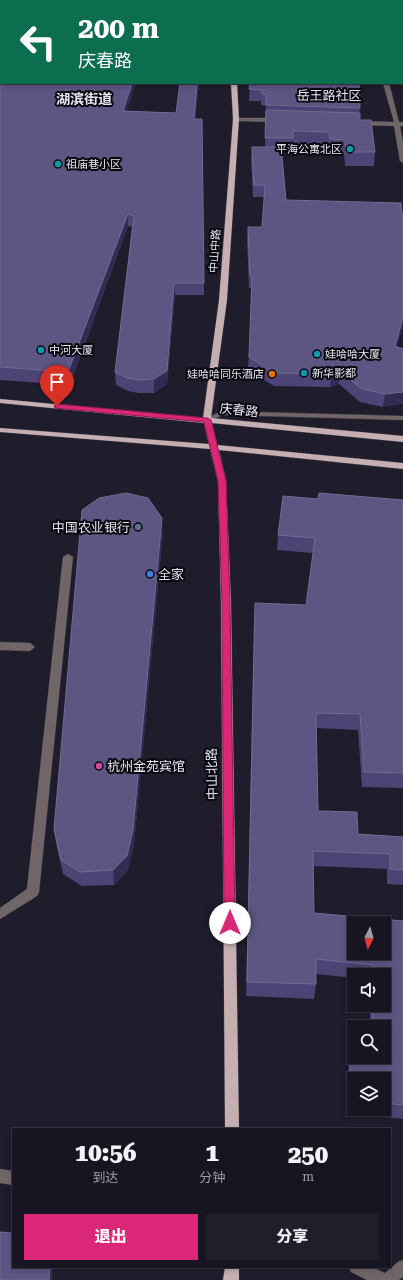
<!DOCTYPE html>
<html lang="zh">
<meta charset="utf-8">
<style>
body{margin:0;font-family:"Roboto Serif","Noto Sans SC",serif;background:#201e2a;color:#f1f3f6;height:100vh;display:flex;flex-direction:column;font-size:15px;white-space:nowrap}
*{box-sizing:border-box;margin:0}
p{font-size:13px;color:#9e9fa5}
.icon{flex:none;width:22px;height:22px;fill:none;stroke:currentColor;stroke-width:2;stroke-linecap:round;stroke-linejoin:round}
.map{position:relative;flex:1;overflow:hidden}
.drawer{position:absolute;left:12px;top:1128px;width:379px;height:140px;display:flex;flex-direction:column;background:#171521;border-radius:0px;box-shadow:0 2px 6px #0003,0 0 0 1px #36343f}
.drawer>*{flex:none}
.guide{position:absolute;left:0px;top:0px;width:403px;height:84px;box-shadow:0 2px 6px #0003,0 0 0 1px #36343f;background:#0b6e4f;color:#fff;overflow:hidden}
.needle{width:26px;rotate:186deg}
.controls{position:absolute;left:347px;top:916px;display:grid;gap:8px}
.controls a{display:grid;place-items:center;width:44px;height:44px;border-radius:0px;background:#171521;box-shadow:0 2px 6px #0003,0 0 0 1px #36343f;font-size:20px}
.pin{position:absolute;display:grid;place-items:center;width:34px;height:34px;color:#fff;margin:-41px -17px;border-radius:50% 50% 50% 0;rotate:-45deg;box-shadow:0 0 4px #0007}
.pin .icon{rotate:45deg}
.me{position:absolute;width:44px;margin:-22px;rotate:0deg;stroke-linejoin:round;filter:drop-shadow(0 0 3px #0008)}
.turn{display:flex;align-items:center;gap:14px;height:84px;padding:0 12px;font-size:18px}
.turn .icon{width:52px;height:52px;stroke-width:2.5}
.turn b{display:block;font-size:28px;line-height:34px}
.eta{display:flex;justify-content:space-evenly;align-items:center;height:68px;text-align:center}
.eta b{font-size:24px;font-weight:800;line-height:28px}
.action{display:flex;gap:8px;margin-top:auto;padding:8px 12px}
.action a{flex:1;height:46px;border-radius:0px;background:#db2777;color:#fff;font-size:16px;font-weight:800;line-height:46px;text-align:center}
.action a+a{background:#201e2a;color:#f1f3f6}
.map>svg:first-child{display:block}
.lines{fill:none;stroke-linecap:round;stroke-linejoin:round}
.minor-casing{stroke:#3b3847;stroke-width:1}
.major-casing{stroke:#3b3847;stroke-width:1}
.minor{fill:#716667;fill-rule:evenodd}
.major{fill:#c5afb0;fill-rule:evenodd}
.wall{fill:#4d4374;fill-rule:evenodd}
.shaded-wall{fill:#332c52}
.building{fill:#5d5582;stroke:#726b93;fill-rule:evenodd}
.route{fill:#db2777;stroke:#8e194d}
.culture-dot{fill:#0f9aa8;stroke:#09080f;stroke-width:1.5}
.food-dot{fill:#e8710a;stroke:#09080f;stroke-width:1.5}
.service-dot{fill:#5c6f8a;stroke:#09080f;stroke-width:1.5}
.shop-dot{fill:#3f7fe0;stroke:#09080f;stroke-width:1.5}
.hotel-dot{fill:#d1479c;stroke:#09080f;stroke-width:1.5}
.labels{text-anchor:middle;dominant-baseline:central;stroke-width:4;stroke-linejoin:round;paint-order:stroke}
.far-poi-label{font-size:11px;fill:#e6e5f0;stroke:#09080f;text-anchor:start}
.far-street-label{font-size:11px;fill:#e6e5f0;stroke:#09080f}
.far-quarter-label{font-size:13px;fill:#e6e5f0;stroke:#09080f}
.street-label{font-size:13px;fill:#e6e5f0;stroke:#09080f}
.poi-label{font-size:13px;fill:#e6e5f0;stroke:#09080f;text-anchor:start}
.far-district-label{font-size:14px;font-weight:bold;fill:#e6e5f0;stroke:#09080f}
</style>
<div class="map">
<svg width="403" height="1280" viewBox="0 0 403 1280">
<rect width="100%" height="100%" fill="#1f1c2c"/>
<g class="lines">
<g class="minor-casing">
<path id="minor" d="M229,0H233V1H229Z
M362,0H366V1H362Z
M383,83H389L399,122H403V126H400L403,142V163L400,161L394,126L359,125L356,123L359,121L394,122Z
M234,118H279L282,120L279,122L236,121L233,119Z
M222,411L403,416V420L223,415L207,422L203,420Z
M68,554L73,557L39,892L37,896L0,919V908L27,889L63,557Z
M0,642L30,643L35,647L30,651L0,650Z
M0,1169L13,1171V1185L0,1183Z
M403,1260V1277L399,1280H367L351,1272L349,1267H372L385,1273L398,1262Z"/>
</g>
<g class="major-casing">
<path id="major" d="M122,0H160V1H122Z
M231,83H237L239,119L227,300L211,418L403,436V442L212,423L217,445L403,463V469L219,450L226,481L231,603L239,1129H225L221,603L218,481L210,449L0,432V428L209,444L204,423L0,403V399L203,418L219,300L233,119Z
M225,1267H239V1280H223Z"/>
</g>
<use href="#minor" class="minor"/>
<use href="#major" class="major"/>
</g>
<path class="wall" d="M383,0H403V37H402V1H383Z
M0,44L127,111L176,113L180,83H199L195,119H202L204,295H175L167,384L154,393H139L128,391L116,385L115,372L132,227L128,226L70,385L0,380Z
M250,83L360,108L359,113L360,120L375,152L374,166H345L344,154L329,153L328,145H292V152H282L286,200L397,347L383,407L360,402L339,384L330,387L274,386L248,370L252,288H249L247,239L248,227H262L264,197H253L251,159L252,147H265L266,106L261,105V101H249Z
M318,499L403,500V788L362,787L358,730L316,728L318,811L358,834L403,837V885L387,884V869L313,866L314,913L403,921V1119L347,1113L349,1056L351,1042L384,1057V1027H370V1005H384V975H354V978L316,974V984L314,999L246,996L254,618L306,605L313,553L277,550L278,535ZM354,1079H384V1109H354Z
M163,532L134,844L128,870L114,885L82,886L63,874L56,843L54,829Z"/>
<path class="shaded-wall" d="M132,83H136L123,122V111Z
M197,83H199L194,130V119Z
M128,214V226L70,385L68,372Z
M174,283L175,295L167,384L154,393V379Z
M403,318V326L394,358L395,346Z
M340,371L339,384L330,387L331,374Z
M403,392V404L383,407L385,394Z
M162,518L163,532L134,844L128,870L114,885L113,870Z
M50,1267H53L52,1280H49Z"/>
<path class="building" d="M248,0H347V1H248Z
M385,0H403V27H402V1H385Z
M0,44H1V83H132L123,111L176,113L180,83H197L194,119H202L204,283H174L167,371L154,379L139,380L127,378L115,372L134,216L128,214L68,372L0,367Z
M250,83H359L360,108L266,105V94H262V90L249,89Z
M266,110L360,113V120H371L375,152H346L345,140L330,139L329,132L293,131V138H265Z
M252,147H281L286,200L401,203L403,220V318L395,346L403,349V392L385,394L362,389L340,371L331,374L274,373L249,357L252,276H250L248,227H262L265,185H254Z
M126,493L148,498L162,518L133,830L127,856L113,870L80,872L61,860L54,829L82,510L99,498Z
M319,493L403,500V773L364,772L360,714L316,713L318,811L357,812L358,834L403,837V870L390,869V854L313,851L314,913L403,921V1105L384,1103V1079H354V1100L349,1099L351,1042H354V1057H384V1027H372V1005H384V975H373V965L316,959V984L247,982L255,603L306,605L315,538L278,535L283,496L318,499ZM354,923H384V953H354Z
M0,1232L13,1233V1267H50L49,1280H0Z"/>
<path class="route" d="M57,404L207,418L211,420L226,481L230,603L235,923L233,927L230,928L226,927L224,923L222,603L218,481L204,422L55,408L54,406Z"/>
<g class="culture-dot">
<circle cx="350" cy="149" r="4"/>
<circle cx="58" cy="164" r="4"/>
<circle cx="41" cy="350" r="4"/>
<circle cx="317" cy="354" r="4"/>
<circle cx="304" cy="373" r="4"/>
</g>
<circle class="food-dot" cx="272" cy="374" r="4"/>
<circle class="service-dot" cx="138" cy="527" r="4"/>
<circle class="shop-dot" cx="150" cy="574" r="4"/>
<circle class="hotel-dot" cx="99" cy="766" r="4"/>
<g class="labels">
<g class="far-poi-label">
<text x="342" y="149" text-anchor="end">平海公寓北区</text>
<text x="66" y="164">祖庙巷小区</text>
<text x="49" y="350">中河大厦</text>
<text x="325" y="354">娃哈哈大厦</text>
<text x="312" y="373">新华影都</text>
<text x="264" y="374" text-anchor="end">娃哈哈同乐酒店</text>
</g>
<g class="far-street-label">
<text transform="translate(215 251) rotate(-86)">中山中路</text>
</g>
<g class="far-quarter-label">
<text x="329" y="95">岳王路社区</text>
</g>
<g class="street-label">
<text transform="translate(239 410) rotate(6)">庆春路</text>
<text transform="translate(212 774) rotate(-91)">中山北路</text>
</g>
<g class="poi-label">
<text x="130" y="527" text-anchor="end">中国农业银行</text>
<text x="158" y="574">全家</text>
<text x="107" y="766">杭州金苑宾馆</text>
</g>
<g class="far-district-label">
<text x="84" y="99">湖滨街道</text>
</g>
</g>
</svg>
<div class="controls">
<a><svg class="needle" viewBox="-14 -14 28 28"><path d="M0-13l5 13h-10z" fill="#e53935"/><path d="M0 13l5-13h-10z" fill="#9e9fa5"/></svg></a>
<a><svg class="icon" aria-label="sound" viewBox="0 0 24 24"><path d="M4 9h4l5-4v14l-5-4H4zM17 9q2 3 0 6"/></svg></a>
<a><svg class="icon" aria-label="search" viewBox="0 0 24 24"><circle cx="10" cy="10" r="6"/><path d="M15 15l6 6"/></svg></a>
<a><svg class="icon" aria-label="layers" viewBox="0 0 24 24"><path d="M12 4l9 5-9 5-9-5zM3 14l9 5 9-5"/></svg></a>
</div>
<div class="pin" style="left:57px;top:406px;background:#d93025"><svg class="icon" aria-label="arrive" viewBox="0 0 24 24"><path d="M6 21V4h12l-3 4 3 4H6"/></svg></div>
<svg class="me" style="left:230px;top:923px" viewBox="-20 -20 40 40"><circle r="19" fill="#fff"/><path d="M0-13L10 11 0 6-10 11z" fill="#db2777"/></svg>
<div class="guide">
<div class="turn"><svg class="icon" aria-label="left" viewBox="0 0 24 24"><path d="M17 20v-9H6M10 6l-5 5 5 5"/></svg><div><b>200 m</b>庆春路</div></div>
</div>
<section class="drawer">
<div class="eta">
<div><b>10:56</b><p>到达</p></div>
<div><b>1</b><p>分钟</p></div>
<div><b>250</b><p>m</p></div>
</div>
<div class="action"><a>退出</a><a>分享</a></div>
</section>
</div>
